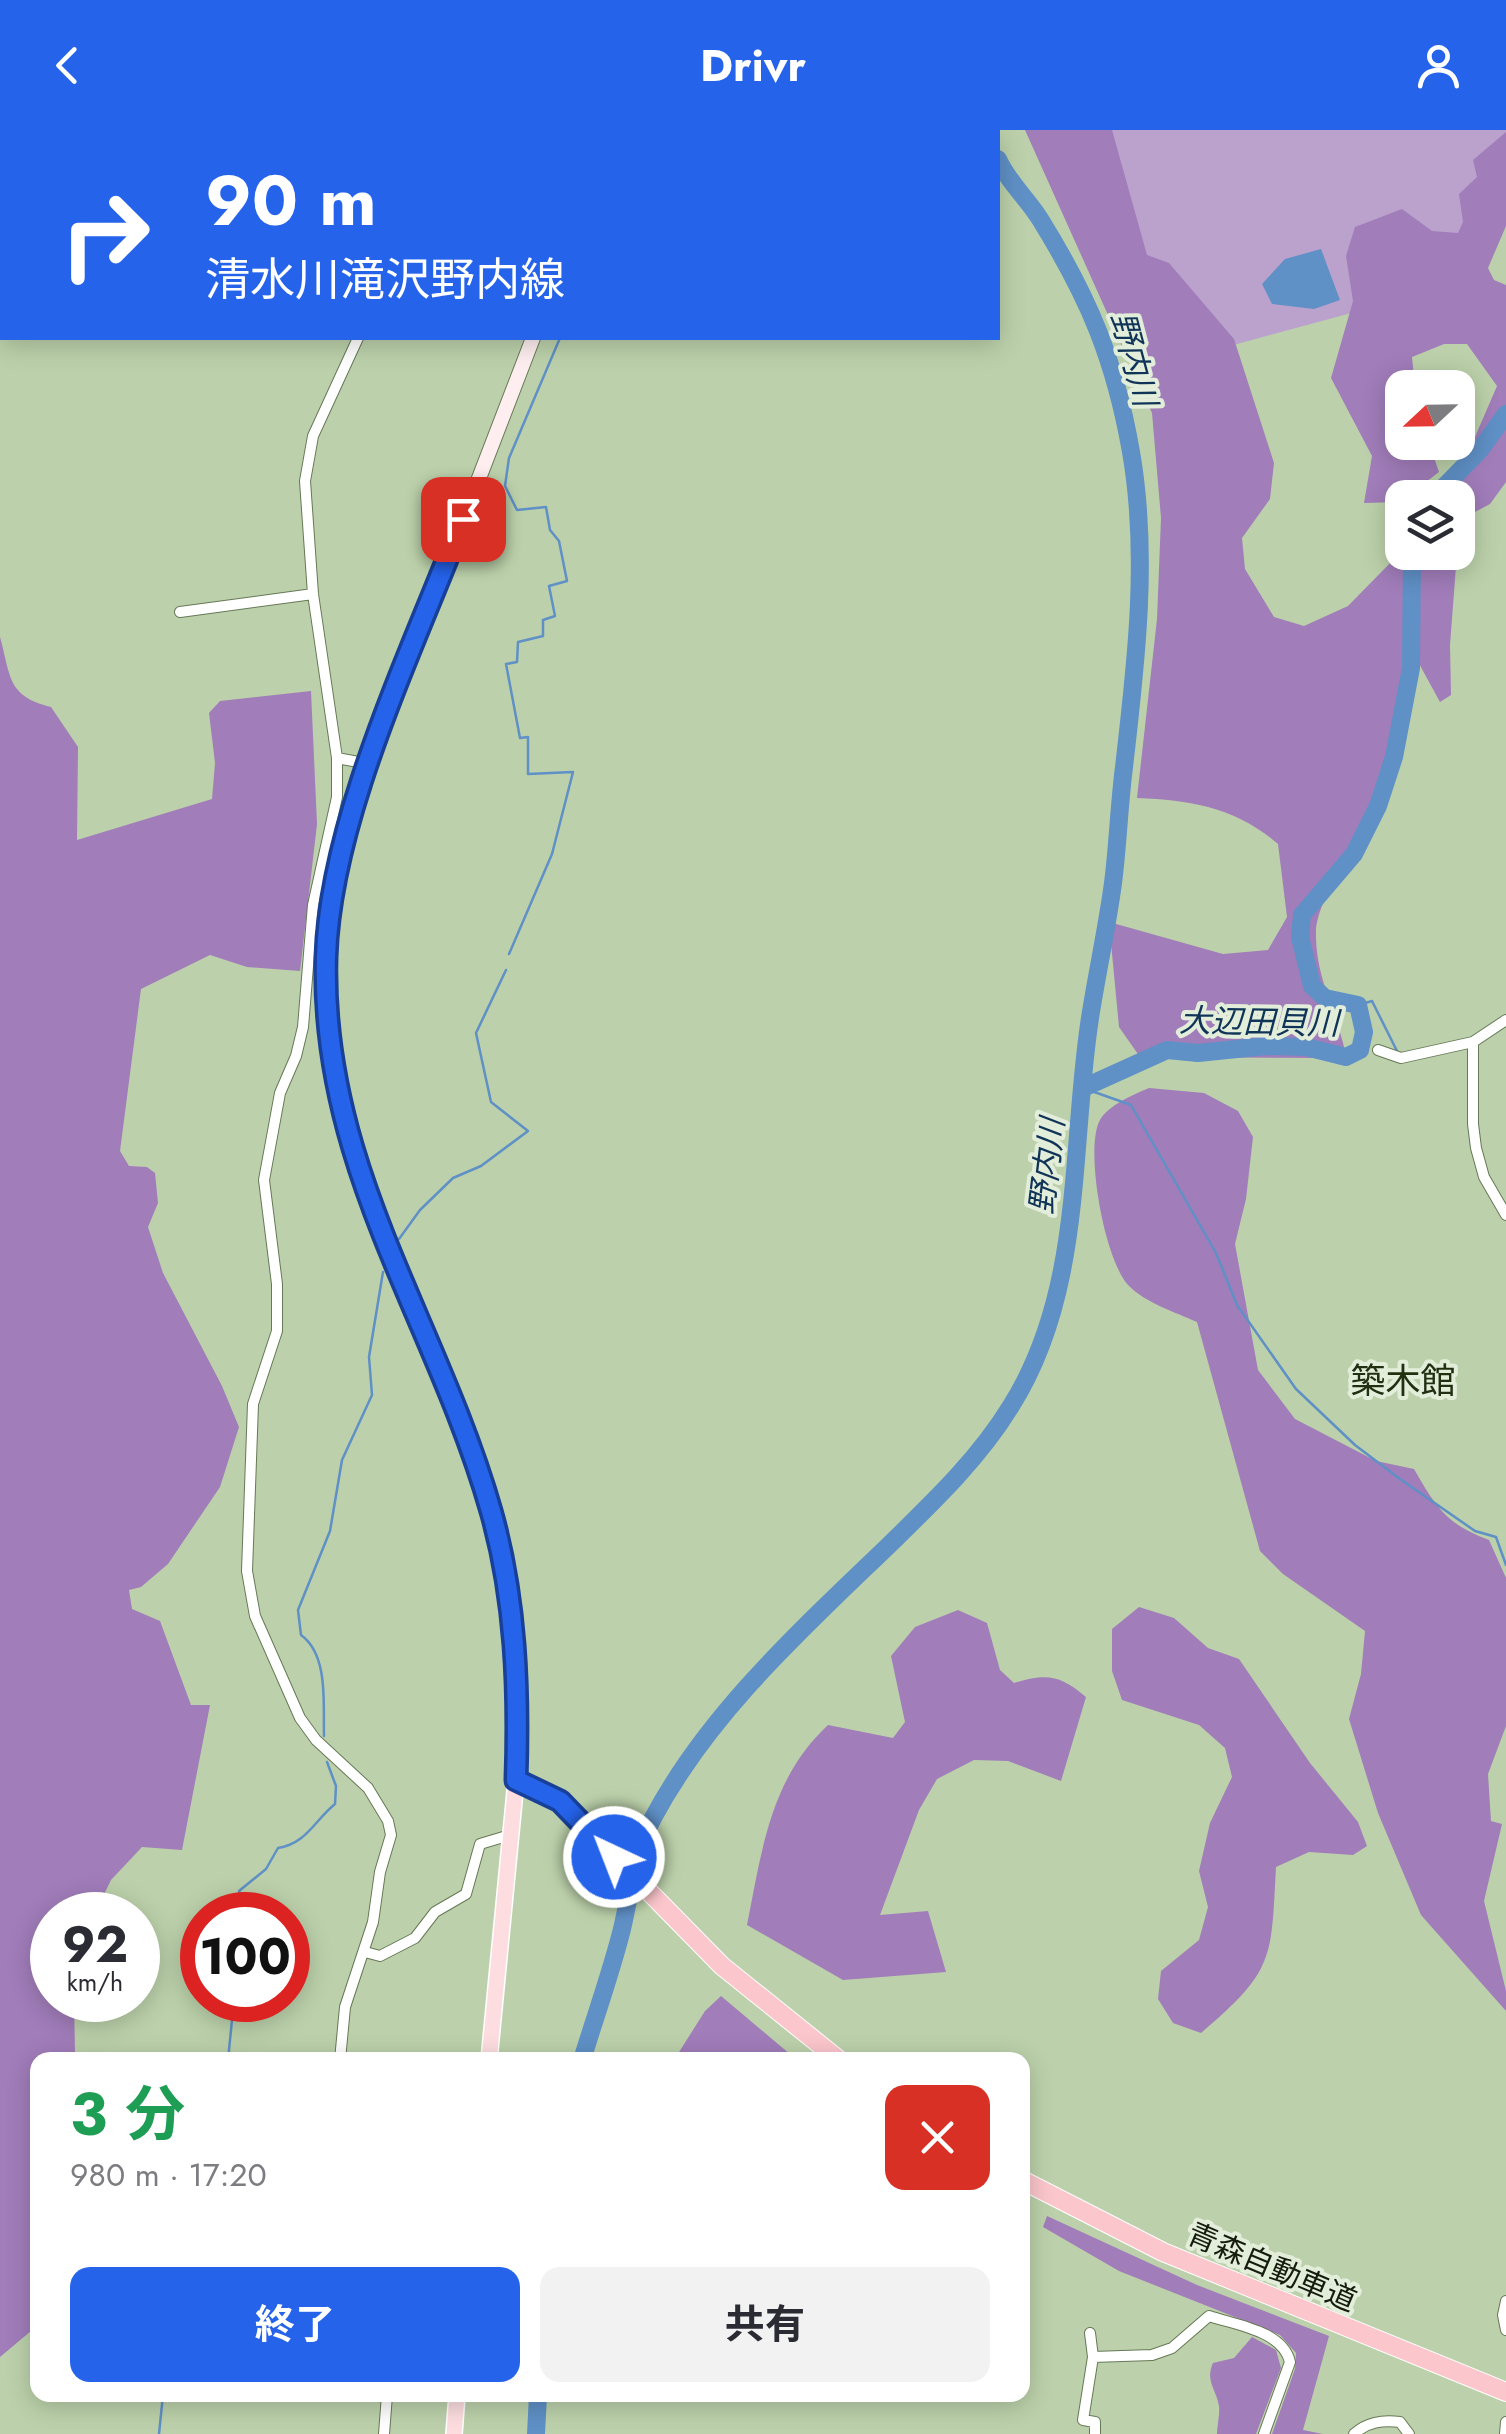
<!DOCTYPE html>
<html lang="ja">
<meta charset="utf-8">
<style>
body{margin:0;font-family:Jost,"Noto Sans JP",sans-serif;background:#f2f2f3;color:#2b2b33;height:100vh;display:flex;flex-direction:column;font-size:38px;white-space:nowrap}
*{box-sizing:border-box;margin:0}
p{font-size:32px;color:#7c7c81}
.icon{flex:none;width:55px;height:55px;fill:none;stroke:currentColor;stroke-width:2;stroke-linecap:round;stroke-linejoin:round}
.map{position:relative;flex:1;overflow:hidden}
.side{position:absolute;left:30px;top:1922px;width:1000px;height:350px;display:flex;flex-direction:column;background:#fff;border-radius:20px;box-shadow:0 5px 25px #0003}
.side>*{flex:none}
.hud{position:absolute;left:0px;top:0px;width:1000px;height:210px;box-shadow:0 5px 25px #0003;background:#2563eb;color:#fff;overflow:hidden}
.needle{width:65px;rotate:248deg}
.fabs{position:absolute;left:1385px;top:240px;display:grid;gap:20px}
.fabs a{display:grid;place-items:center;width:90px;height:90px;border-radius:20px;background:#fff;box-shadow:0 5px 25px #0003;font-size:50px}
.speed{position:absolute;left:30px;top:1762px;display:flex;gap:20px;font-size:50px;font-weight:700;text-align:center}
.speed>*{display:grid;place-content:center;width:130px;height:130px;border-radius:50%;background:#fff;box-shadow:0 5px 25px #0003;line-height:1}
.speed small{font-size:25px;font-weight:400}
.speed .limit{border:15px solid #d22;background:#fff;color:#111}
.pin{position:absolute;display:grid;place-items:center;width:85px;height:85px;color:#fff;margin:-42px;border-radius:20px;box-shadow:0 5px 15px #0006}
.me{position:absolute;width:110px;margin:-55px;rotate:317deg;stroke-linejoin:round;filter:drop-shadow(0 0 8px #0008)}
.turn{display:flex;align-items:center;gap:35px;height:210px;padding:0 40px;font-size:45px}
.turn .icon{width:130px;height:130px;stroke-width:2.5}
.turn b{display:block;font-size:70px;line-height:85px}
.round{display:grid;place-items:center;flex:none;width:105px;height:105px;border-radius:20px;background:#f2f2f3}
.summary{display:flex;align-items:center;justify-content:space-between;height:170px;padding:0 40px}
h1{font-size:60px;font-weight:700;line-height:75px;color:#1e9e55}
.button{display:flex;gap:20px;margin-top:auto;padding:20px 40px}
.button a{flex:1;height:115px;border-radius:20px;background:#2563eb;color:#fff;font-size:40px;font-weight:700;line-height:115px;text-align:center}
.button a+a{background:#f2f2f3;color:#2b2b33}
header{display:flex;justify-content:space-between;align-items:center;height:130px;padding:0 40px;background:#2563eb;color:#fff;font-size:45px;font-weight:700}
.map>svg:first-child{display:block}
.green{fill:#bba2cd}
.forest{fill:#a17dba}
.water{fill:#5f90c6}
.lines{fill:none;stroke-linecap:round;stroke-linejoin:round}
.stream{stroke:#5f90c6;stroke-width:2.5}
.river{stroke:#5f90c6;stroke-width:18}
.street-casing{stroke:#667956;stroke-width:12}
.secondary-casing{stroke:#667956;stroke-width:16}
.primary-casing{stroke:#fff;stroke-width:18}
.highway-casing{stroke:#fff;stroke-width:20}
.street{stroke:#fff;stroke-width:10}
.secondary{stroke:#feeef0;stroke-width:14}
.primary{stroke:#fddde0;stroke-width:15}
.highway{stroke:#fbc6cc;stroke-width:18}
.route-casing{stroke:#184099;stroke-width:25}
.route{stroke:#2563eb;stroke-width:18}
.labels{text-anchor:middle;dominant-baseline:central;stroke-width:8;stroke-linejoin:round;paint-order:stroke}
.street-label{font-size:30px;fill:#151c0e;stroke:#e3eeda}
.water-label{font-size:32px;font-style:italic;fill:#103458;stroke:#e3eeda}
.quarter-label{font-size:35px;fill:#203011;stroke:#e3eeda}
</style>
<header><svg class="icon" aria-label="back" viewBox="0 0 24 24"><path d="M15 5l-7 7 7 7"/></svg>Drivr<svg class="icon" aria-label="person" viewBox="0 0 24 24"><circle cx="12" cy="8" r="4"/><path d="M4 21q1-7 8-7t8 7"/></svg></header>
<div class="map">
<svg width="1506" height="2304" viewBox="0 0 1506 2304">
<rect width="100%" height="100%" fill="#bcd1ab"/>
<path class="green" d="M1084,0H1506V89L1370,178L1204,223L1149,152Z"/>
<path class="forest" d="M1025,0H1112L1147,125L1169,133L1234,209L1274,333L1270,369L1242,408L1245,439L1274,487L1304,496L1348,476L1397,426L1457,423L1450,515L1451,565L1440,572L1405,508C1402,555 1403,607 1388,652C1374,691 1316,764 1316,803C1315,845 1336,881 1345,921L1327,928L1140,927L1119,897L1109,792L1223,824L1268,820L1287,787L1278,714C1236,678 1192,670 1137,668L1157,489L1161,388L1152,283Z
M1506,2V96L1488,138L1494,150L1506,155V352L1490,374L1458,391V411V368L1449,367L1497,256L1467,214H1444L1412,227L1415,257L1402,258V312L1429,313L1439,342L1400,372L1364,373L1372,326L1331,248L1353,171L1346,126L1355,97L1402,79L1432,101L1458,103L1463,92L1459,64L1477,47L1473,30Z
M0,507C11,547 7,566 51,577L78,617L77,710L212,669L215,633L209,583L220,571L311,561L317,694L300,841L247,837L210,825L141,859L120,1021L129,1036L147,1037L155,1043L158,1073L148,1097L163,1143L222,1256L239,1297L220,1357L168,1434L141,1457L129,1460L132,1479L160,1491L191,1575H210L182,1720L142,1717L111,1750L94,1785H52V1823L48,1844L52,1846V1870H74L75,1923L73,1930H38L37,2196L0,2227Z
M1149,958L1204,963L1238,981L1253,1007L1246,1069L1235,1114L1258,1240L1295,1289L1376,1331L1414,1339C1436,1377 1446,1394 1489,1410L1506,1448V1596L1488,1644L1491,1691L1502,1694L1484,1771L1506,1861V1881L1421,1785L1378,1683L1349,1589L1361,1544L1365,1501L1283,1444L1260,1421L1197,1192C1175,1182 1146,1173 1129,1156C1105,1132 1085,1023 1099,992C1106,976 1133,965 1149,958Z
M1139,1477L1174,1488L1208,1518L1239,1529L1310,1633L1358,1692L1367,1716L1353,1725L1309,1722L1276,1737C1271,1829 1275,1840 1201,1903L1173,1893L1158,1869L1161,1841L1199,1810L1208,1777L1199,1741L1210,1693L1232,1647L1225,1618L1199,1595L1122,1570L1112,1541V1499Z
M958,1480L987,1493L1000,1540L1014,1553C1047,1543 1060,1545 1086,1567L1061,1651L1008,1631L974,1630L937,1649L919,1680L880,1785L928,1781L946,1842L843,1850L747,1795C762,1720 770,1649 828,1595L893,1608L905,1592L891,1526L915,1497Z
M721,1866L797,1930H674L705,1881Z
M1047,2086L1197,2155L1329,2206L1303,2300L1323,2304H1272L1295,2239L1296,2223L1280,2205L1119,2141L1043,2097Z
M1252,2207L1276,2220L1281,2238L1256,2304H1217C1217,2296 1220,2285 1219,2276C1216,2259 1205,2251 1213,2233L1234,2228Z"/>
<path class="water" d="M1321,119L1340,170L1314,179L1272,174L1262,154L1285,129Z"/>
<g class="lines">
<path class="stream" d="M610,2L612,0
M509,824L552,724L573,642L528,644V607L520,608L506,534L517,532L518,512L543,506V490L555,486L549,456L567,451L559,411L550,400L546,377L517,380L505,356L509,328L560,208
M1358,875L1372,871L1398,923
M1083,958L1131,975L1216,1123L1237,1175L1296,1259L1355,1315L1400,1349L1475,1401L1496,1407L1506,1435
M399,1109L420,1080L453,1048L481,1036L528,1001L491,972L476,903L506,840
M324,1606C323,1575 329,1525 301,1505L298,1480L330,1401L342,1330L372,1265L369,1227L383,1142
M252,1785L239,1761L266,1739L278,1718C306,1714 315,1690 335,1674L336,1656L327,1632
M228,1930L234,1870
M159,2304L163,2265"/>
<path class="river" d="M984,0L985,2
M1433,368L1480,320L1506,284
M1083,958L1167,920L1198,923L1266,916L1306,917L1346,927L1360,920L1364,902L1358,875L1325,868L1312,856L1300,807L1302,785L1354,724L1378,676L1394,627L1411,538L1412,422
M582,1930C595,1887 611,1843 622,1799C631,1761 634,1723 653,1688C709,1583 801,1500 886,1418C931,1374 978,1330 1011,1276C1084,1160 1070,1017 1090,888C1097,843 1107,798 1113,753C1118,714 1119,676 1124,637C1136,534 1149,425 1131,322C1115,230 1089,168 1040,89C1027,68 1008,52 998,29
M536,2304L538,2265"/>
<g class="street-casing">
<path id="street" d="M754,0L755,2
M817,0L818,2
M885,0L886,2
M403,2V0
M180,482L313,464
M337,628L369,634
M1506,890L1473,912V994L1476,1018L1484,1047L1506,1085
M1378,920L1401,928L1473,912
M365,1822L380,1826L415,1808L435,1782L466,1764L480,1714L510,1705
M340,1930L345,1877L373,1792L380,1742L391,1705L388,1691L368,1658L316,1610L300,1588L255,1486L247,1441L253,1274L277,1201V1154L264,1050L280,963L296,926L303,897L313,775L337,667V628L313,464L305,351L313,306L358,208
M1506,2171L1503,2185L1506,2200
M1090,2203L1093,2227L1152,2225L1172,2218L1209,2186C1236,2195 1283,2201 1290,2232L1264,2304
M1093,2227L1083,2290L1095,2292V2304
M384,2304L387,2265
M1354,2304C1367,2292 1382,2290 1400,2292L1409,2304
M1505,2304L1506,2292"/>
</g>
<g class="secondary-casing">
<path id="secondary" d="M585,2L586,0
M516,1651L519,1589L507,1448L474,1328L356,1038L333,940L326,830L339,735L369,634L533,208"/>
</g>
<g class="primary-casing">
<path id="primary" d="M489,1930L516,1651
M454,2304L457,2265"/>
</g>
<g class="highway-casing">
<path id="highway" d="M516,1651L560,1671L722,1836L839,1930
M1022,2050L1163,2122L1506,2262"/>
</g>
<use href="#street" class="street"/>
<use href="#secondary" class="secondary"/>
<use href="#primary" class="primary"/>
<use href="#highway" class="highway"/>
</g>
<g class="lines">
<g class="route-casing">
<path id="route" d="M463,389C413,519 330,689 326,827C320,1037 436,1189 491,1381C516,1469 519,1560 516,1650L560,1671L614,1727"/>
</g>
<use href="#route" class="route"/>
</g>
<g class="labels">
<g class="street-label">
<text transform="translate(1272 2137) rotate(23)">青森自動車道</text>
</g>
<g class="water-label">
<text transform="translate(1134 229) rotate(75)">野内川</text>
<text transform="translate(1259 892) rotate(1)">大辺田貝川</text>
<text transform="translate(1047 1036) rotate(-83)">野内川</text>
</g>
<g class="quarter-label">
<text x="1403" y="1251">築木館</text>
</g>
</g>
</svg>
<div class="fabs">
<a><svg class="needle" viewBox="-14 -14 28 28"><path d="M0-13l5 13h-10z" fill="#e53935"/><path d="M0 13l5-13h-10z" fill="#7c7c81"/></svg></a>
<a><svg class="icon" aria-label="layers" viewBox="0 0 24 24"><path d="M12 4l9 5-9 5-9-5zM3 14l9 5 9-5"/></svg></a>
</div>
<div class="speed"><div>92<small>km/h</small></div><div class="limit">100</div></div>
<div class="pin" style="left:463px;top:389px;background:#d93025"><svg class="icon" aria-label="arrive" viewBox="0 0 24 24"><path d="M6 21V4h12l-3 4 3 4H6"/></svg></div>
<svg class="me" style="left:614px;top:1727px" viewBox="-20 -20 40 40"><circle r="17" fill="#2563eb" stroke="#fff" stroke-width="3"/><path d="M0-11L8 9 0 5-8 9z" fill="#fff"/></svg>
<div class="hud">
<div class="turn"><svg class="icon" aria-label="right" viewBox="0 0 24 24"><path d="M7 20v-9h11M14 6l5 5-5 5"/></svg><div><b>90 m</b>清水川滝沢野内線</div></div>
</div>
<section class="side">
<div class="summary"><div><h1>3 分</h1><p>980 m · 17:20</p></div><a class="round" style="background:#d93025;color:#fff"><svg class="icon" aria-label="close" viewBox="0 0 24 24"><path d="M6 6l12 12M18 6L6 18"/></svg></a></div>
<div class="button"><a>終了</a><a>共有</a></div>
</section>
</div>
